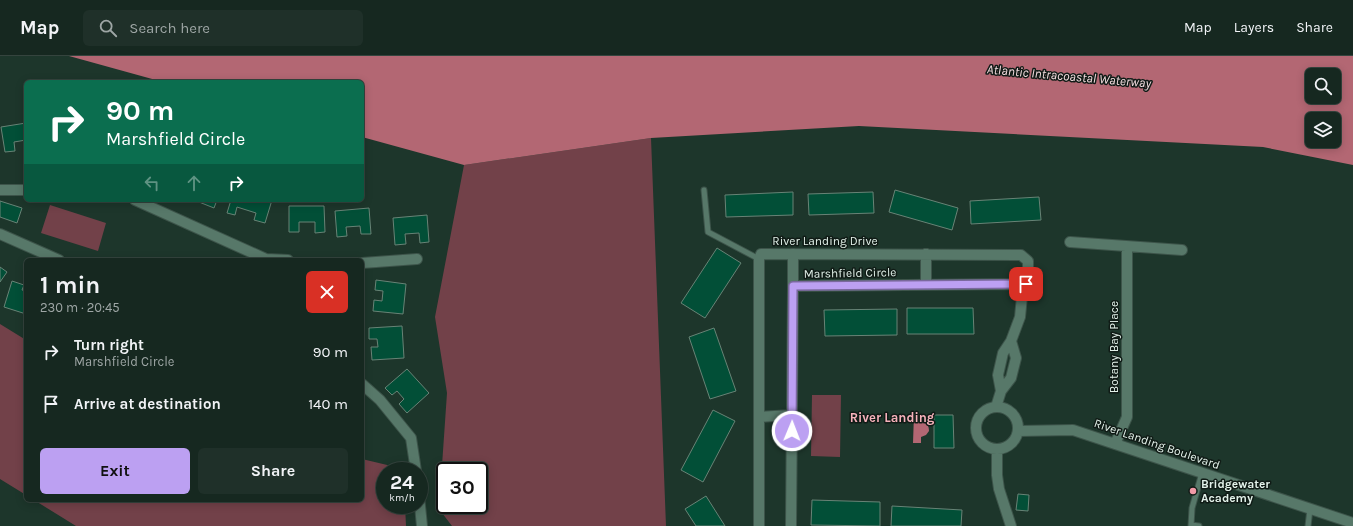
<!DOCTYPE html>
<meta charset="utf-8">
<style>
body{margin:0;font-family:Karla,sans-serif;background:#1f3029;color:#f1f3f6;height:100vh;display:flex;flex-direction:column;font-size:15px;white-space:nowrap}
*{box-sizing:border-box;margin:0}
p{font-size:13px;color:#9ea6a5}
.icon{flex:none;width:22px;height:22px;fill:none;stroke:currentColor;stroke-width:2;stroke-linecap:round;stroke-linejoin:round}
.map{position:relative;flex:1;overflow:hidden}
.details{position:absolute;left:24px;top:202px;width:340px;height:244px;display:flex;flex-direction:column;background:#162820;border-radius:6px;box-shadow:0 2px 10px #0003,0 0 0 1px #35443e}
.details>*{flex:none}
.top-card{position:absolute;left:24px;top:24px;width:340px;height:122px;border-radius:6px;box-shadow:0 2px 10px #0003,0 0 0 1px #35443e;background:#0b6e4f;color:#fff;overflow:hidden}
.controls{position:absolute;left:1305px;top:12px;display:grid;gap:8px}
.controls a{display:grid;place-items:center;width:36px;height:36px;border-radius:6px;background:#162820;box-shadow:0 2px 10px #0003,0 0 0 1px #35443e;font-size:20px}
.speed{position:absolute;left:376px;top:406px;display:flex;gap:8px;font-size:20px;font-weight:700;text-align:center}
.speed>*{display:grid;place-content:center;width:52px;height:52px;border-radius:50%;background:#162820;box-shadow:0 2px 10px #0003,0 0 0 1px #35443e;line-height:1}
.speed small{font-size:10px;font-weight:400}
.speed .limit{border:2px solid #111;border-radius:6px;background:#fff;color:#111}
.pin{position:absolute;display:grid;place-items:center;width:34px;height:34px;color:#fff;margin:-17px;border-radius:8px;box-shadow:0 2px 6px #0006}
.me{position:absolute;width:44px;margin:-22px;rotate:1deg;stroke-linejoin:round;filter:drop-shadow(0 0 3px #0008)}
.turn{display:flex;align-items:center;gap:14px;height:84px;padding:0 16px;font-size:18px}
.turn .icon{width:52px;height:52px;stroke-width:2.5}
.turn b{display:block;font-size:28px;line-height:34px}
.lanes{display:flex;align-items:center;height:38px;padding:0 16px;background:#0003;justify-content:center;gap:20px;direction:ltr}
.lanes .off{opacity:.35}
.round{display:grid;place-items:center;flex:none;width:42px;height:42px;border-radius:6px;background:#1f3029}
.headline{display:flex;align-items:center;justify-content:space-between;height:68px;padding:0 16px}
h1{font-size:24px;font-weight:700;line-height:30px}
.action{display:flex;gap:8px;margin-top:auto;padding:8px 16px}
.action a{flex:1;height:46px;border-radius:6px;background:#bca0f2;color:#111;font-size:16px;font-weight:700;line-height:46px;text-align:center}
.action a+a{background:#1f3029;color:#f1f3f6}
ul{padding:0;list-style:none}
li{display:flex;align-items:center;gap:12px;height:52px;padding:0 16px}
li div{flex:1}
li b{display:block;font-size:15px}
li em{font-style:normal}
header{display:flex;align-items:center;gap:24px;box-sizing:border-box;height:56px;padding:0 20px;background:#162820;border-bottom:1px solid #35443e}
header strong{font-size:19px}
nav{display:flex;gap:22px;margin-inline-start:auto;font-size:14px}
.search{width:280px;height:36px;background:#1f3029;display:flex;align-items:center;gap:10px;box-sizing:border-box;padding:0 14px;border-radius:6px;color:#9ea6a5;font-size:15px}
.map>svg:first-child{display:block}
.green{fill:#724149;fill-rule:evenodd}
.water{fill:#b36773;fill-rule:evenodd}
.building{fill:#024f37;stroke:#688376}
.lines{fill:none;stroke-linecap:round;stroke-linejoin:round}
.service-casing{stroke:#3d544a;stroke-width:7}
.minor-casing{stroke:#3d544a;stroke-width:12}
.service{stroke:#577869;stroke-width:5}
.minor{stroke:#577869;stroke-width:10}
.route-casing{stroke:#7a689d;stroke-width:10}
.route{stroke:#bca0f2;stroke-width:7}
.poi-dot{fill:#f39aa7;stroke:#101b16;stroke-width:1.5}
.labels{text-anchor:middle;dominant-baseline:central;stroke-width:3;stroke-linejoin:round;paint-order:stroke}
.street-label{font-size:12px;fill:#e3f2ea;stroke:#101b16}
.poi-label{font-size:12px;font-weight:bold;fill:#e3f2ea;stroke:#101b16;text-anchor:start}
.water-label{font-size:13px;font-style:italic;fill:#f5dde0;stroke:#101b16}
.neighbourhood-label{font-size:13px;font-weight:bold;fill:#f6b2bb;stroke:#101b16}
</style>
<header>
<strong>Map</strong>
<div class="search"><svg class="icon" aria-label="search" viewBox="0 0 24 24"><circle cx="10" cy="10" r="6"/><path d="M15 15l6 6"/></svg>Search here</div>
<nav><a>Map</a><a>Layers</a><a>Share</a></nav>
</header>
<div class="map">
<svg width="1353" height="470" viewBox="0 0 1353 470">
<rect width="100%" height="100%" fill="#1d362b"/>
<path class="green" d="M651,82L666,470H452L439,453L447,337L435,261L464,109ZM445,415H479V449H445Z
M50,149L106,167L98,195L41,177Z
M0,268L26,284V439L0,423Z
M812,339H841L840,401L811,400Z
M362,403L404,413V415H385V449H405L406,470H76L34,444H362Z"/>
<path class="water" d="M69,0H1353V109L1263,91L859,70L651,82L464,109L362,81V26H163ZM1312,19H1334V41H1312ZM1312,63H1334V85H1312Z
M914,358L922,359V365C927,367 929,370 929,375L926,379L921,381V387H913Z"/>
<path class="building" d="M26,67V84L14,86L15,95L5,96L1,71Z
M895,134L958,152L952,174L889,156Z
M793,136V159L726,161L725,139Z
M873,136L874,157L809,159L808,138Z
M1039,141L1041,164L971,168L970,145Z
M200,144H217L214,152L199,146Z
M231,144H272L265,167L254,164L256,157L237,151L235,159L227,157Z
M0,145L22,152L17,167L0,161Z
M289,150H324L325,176L315,177V166H299V176H289Z
M369,152L371,178H361L360,170L346,171L347,180L337,181L335,155Z
M427,159L429,186L420,187L419,177L405,178L406,188L395,189L393,162Z
M717,192L741,207L705,262L681,247Z
M0,211L7,216L0,226Z
M376,224L406,228L403,258L373,255L374,244L382,245L383,235L375,234Z
M12,225L24,229L22,234L26,235V258L4,251Z
M907,252H973L974,278H907Z
M897,253V279L825,280L824,254Z
M402,270L404,302L372,304L371,291H378L377,283H369V272Z
M714,272L736,335L710,343L689,281Z
M407,313L429,337L407,357L399,348L404,343L397,335L392,339L385,332Z
M713,354L735,365L703,426L681,414Z
M934,359H953L954,392H934Z
M1018,438L1029,439L1028,455L1016,454Z
M706,440L725,470H696L685,453Z
M812,444L880,446V470L811,469Z
M892,450L962,454L961,470H891Z"/>
<g class="lines">
<g class="service-casing">
<path id="service" d="M704,134L708,176L759,203
M1191,469L1199,470
M1191,470L1192,452L1202,417
M1308,470L1310,453"/>
</g>
<g class="minor-casing">
<path id="minor" d="M0,134H26
M135,144L266,203L288,204
M0,178L59,204
M1070,186L1182,194
M793,198V230
M362,207L417,203
M926,229V198
M362,328L380,344L411,382L416,415
M1001,335L1011,322L1016,302L1011,285
M976 372a21 21 0 1 1 42 0a21 21 0 1 1-42 0Z
M759,361L792,359
M1018,375L1073,374L1353,467
M1115,388L1127,361V191
M997,393V419L999,433L1011,470
M419,440L422,470
M759,470V203L761,198L1021,199L1028,205V214L1022,240L1020,261L1011,285L1003,297L998,319L1001,335L996,351
M791,470L793,230L1026,228"/>
</g>
<use href="#service" class="service"/>
<use href="#minor" class="minor"/>
</g>
<g class="lines">
<g class="route-casing">
<path id="route" d="M792,375L793,230L1026,228"/>
</g>
<use href="#route" class="route"/>
</g>
<circle class="poi-dot" cx="1193" cy="435" r="4"/>
<g class="labels">
<g class="street-label">
<text x="825" y="185">River Landing Drive</text>
<text transform="translate(850 217) rotate(-1)">Marshfield Circle</text>
<text transform="translate(1114 291) rotate(-90)">Botany Bay Place</text>
<text transform="translate(1157 388) rotate(19)">River Landing Boulevard</text>
</g>
<g class="poi-label">
<text x="1201" y="428">Bridgewater<tspan x="1201" dy="14">Academy</tspan></text>
</g>
<g class="water-label">
<text transform="translate(1069 20) rotate(5)">Atlantic Intracoastal Waterway</text>
</g>
<g class="neighbourhood-label">
<text x="892" y="361">River Landing</text>
</g>
</g>
</svg>
<div class="controls">
<a><svg class="icon" aria-label="search" viewBox="0 0 24 24"><circle cx="10" cy="10" r="6"/><path d="M15 15l6 6"/></svg></a>
<a><svg class="icon" aria-label="layers" viewBox="0 0 24 24"><path d="M12 4l9 5-9 5-9-5zM3 14l9 5 9-5"/></svg></a>
</div>
<div class="speed"><div>24<small>km/h</small></div><div class="limit">30</div></div>
<div class="pin" style="left:1026px;top:228px;background:#d93025"><svg class="icon" aria-label="arrive" viewBox="0 0 24 24"><path d="M6 21V4h12l-3 4 3 4H6"/></svg></div>
<svg class="me" style="left:792px;top:375px" viewBox="-20 -20 40 40"><circle r="17" fill="#bca0f2" stroke="#fff" stroke-width="3"/><path d="M0-11L8 9 0 5-8 9z" fill="#fff"/></svg>
<div class="top-card">
<div class="turn"><svg class="icon" aria-label="right" viewBox="0 0 24 24"><path d="M7 20v-9h11M14 6l5 5-5 5"/></svg><div><b>90 m</b>Marshfield Circle</div></div>
<div class="lanes"><svg class="icon off" aria-label="left" viewBox="0 0 24 24"><path d="M17 20v-9H6M10 6l-5 5 5 5"/></svg><svg class="icon off" aria-label="ahead" viewBox="0 0 24 24"><path d="M12 20V5M6 11l6-6 6 6"/></svg><svg class="icon" aria-label="right" viewBox="0 0 24 24"><path d="M7 20v-9h11M14 6l5 5-5 5"/></svg></div>
</div>
<section class="details">
<div class="headline"><div><h1>1 min</h1><p>230 m · 20:45</p></div><a class="round" style="background:#d93025;color:#fff"><svg class="icon" aria-label="close" viewBox="0 0 24 24"><path d="M6 6l12 12M18 6L6 18"/></svg></a></div>
<ul>
<li><svg class="icon" aria-label="right" viewBox="0 0 24 24"><path d="M7 20v-9h11M14 6l5 5-5 5"/></svg><div><b>Turn right</b><p>Marshfield Circle</p></div><em>90 m</em></li>
<li><svg class="icon" aria-label="arrive" viewBox="0 0 24 24"><path d="M6 21V4h12l-3 4 3 4H6"/></svg><div><b>Arrive at destination</b></div><em>140 m</em></li>
</ul>
<div class="action"><a>Exit</a><a>Share</a></div>
</section>
</div>
